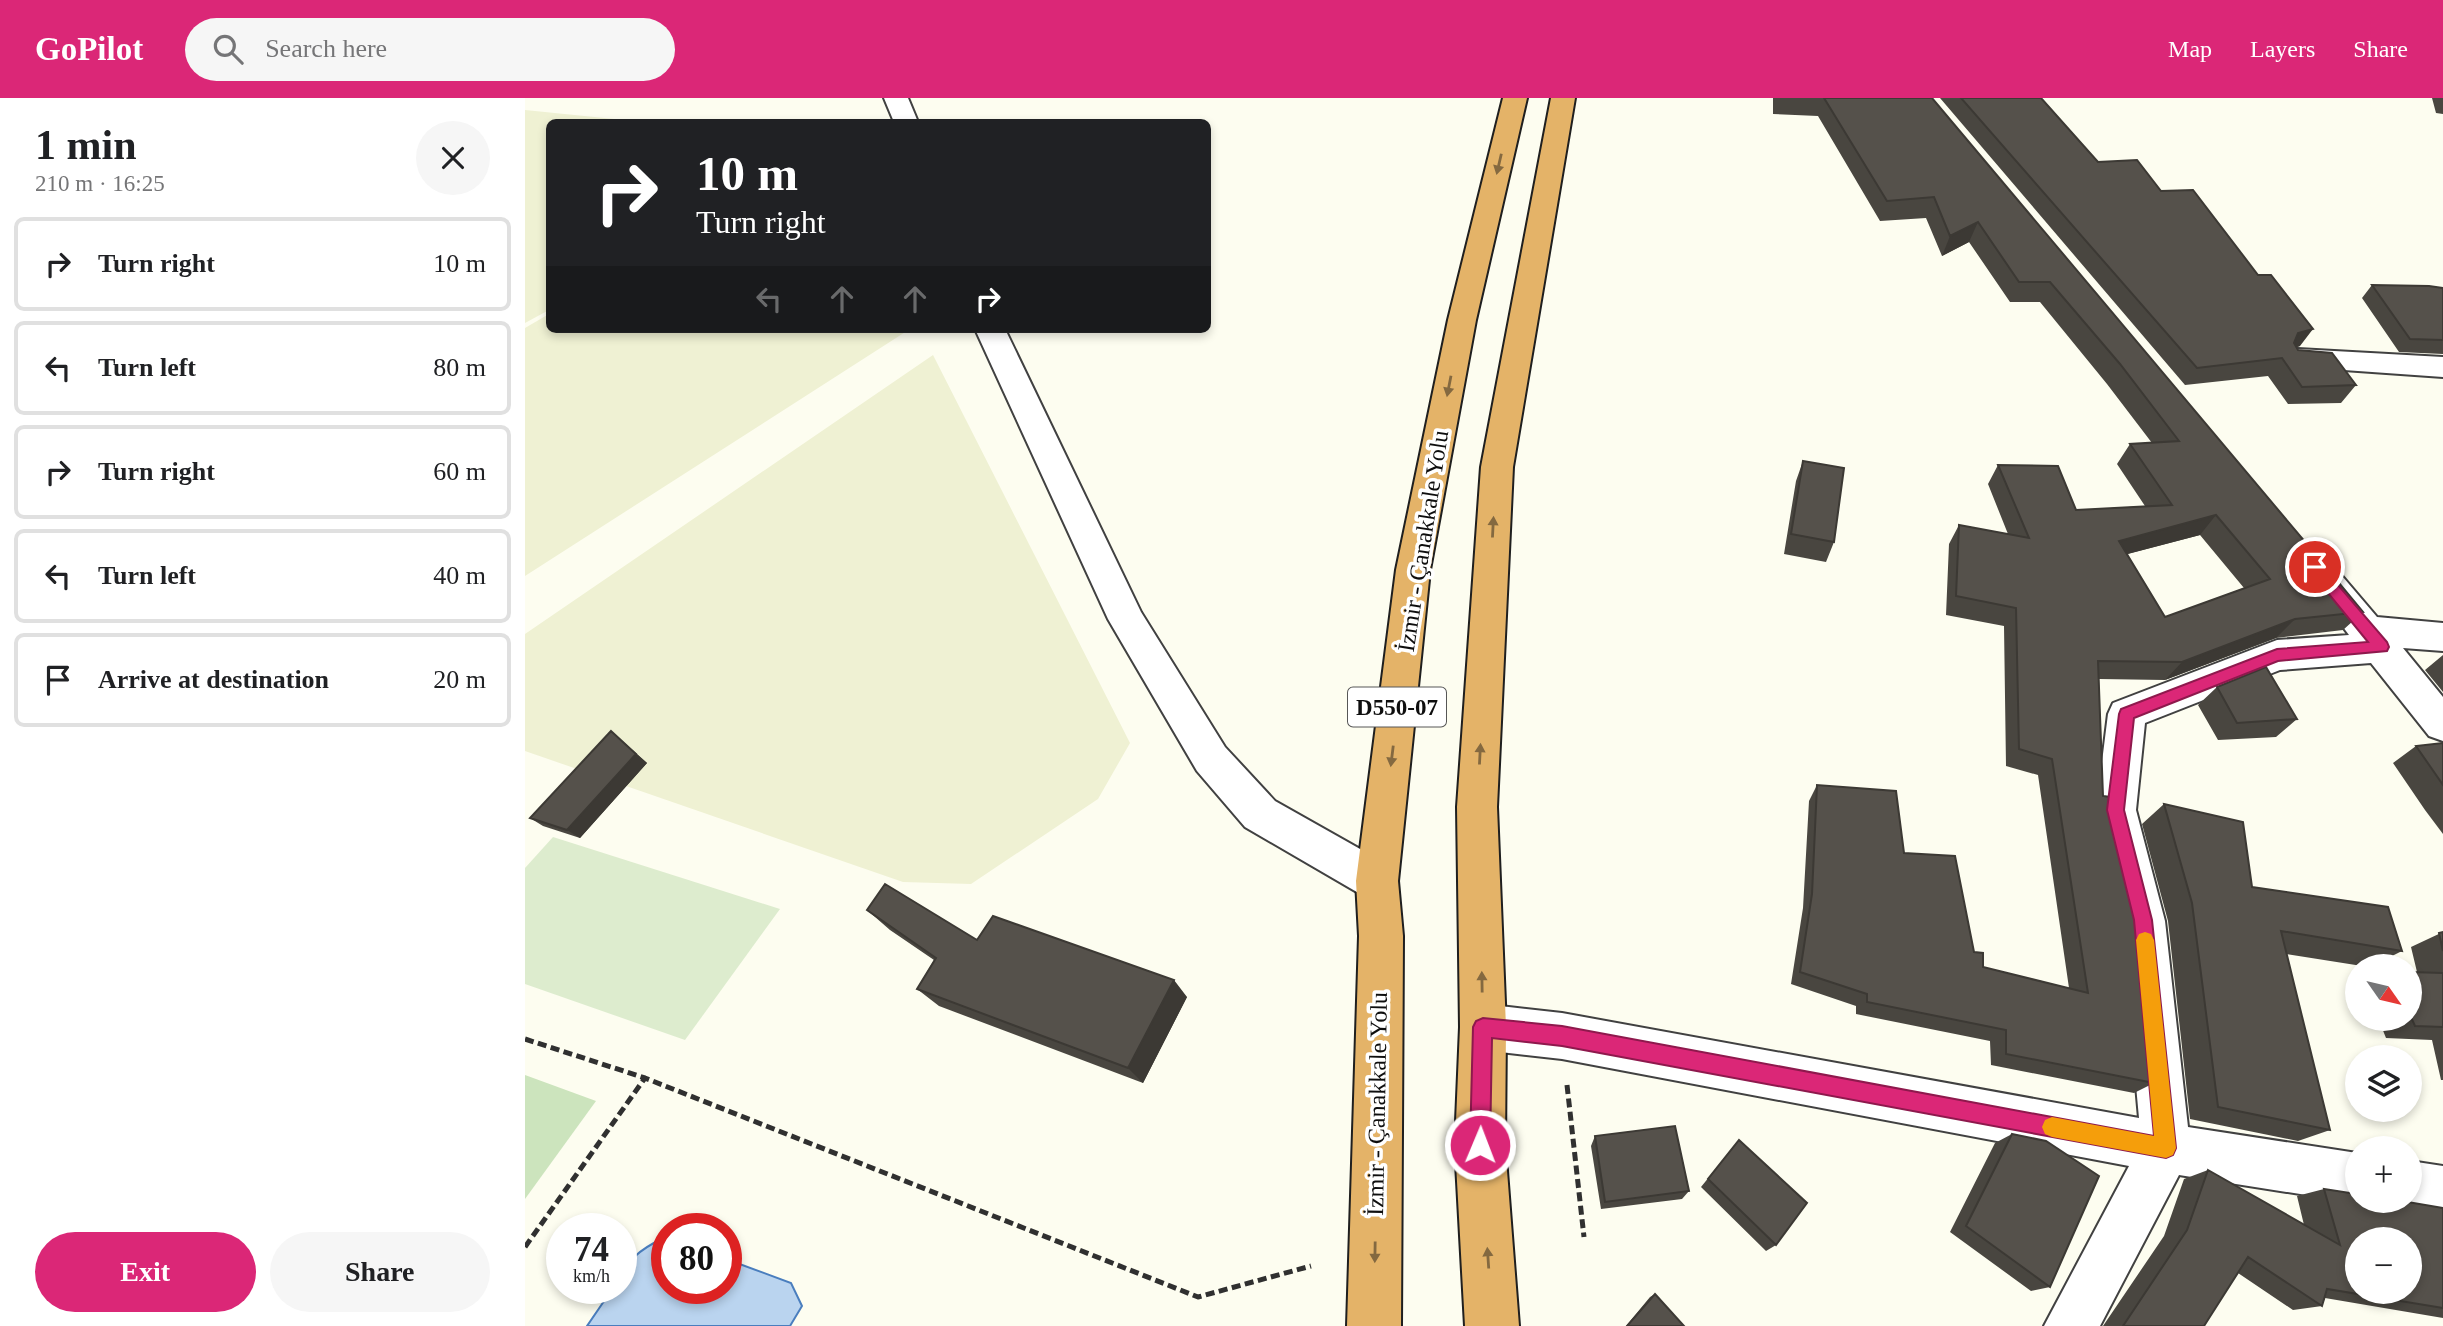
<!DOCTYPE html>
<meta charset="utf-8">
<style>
body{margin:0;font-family:Georgia,serif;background:#f6f6f6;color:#202124;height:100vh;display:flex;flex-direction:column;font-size:26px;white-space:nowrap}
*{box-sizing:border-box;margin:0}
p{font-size:23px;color:#757577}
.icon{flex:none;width:38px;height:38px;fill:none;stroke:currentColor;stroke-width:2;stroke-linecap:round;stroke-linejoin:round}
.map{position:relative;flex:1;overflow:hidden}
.side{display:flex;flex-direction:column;background:#fff;width:525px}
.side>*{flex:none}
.hud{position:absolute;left:21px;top:21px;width:665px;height:214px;border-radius:10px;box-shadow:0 4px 10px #0003;background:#202124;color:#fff;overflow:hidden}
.needle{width:46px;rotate:124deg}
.fabs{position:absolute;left:1820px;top:856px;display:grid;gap:14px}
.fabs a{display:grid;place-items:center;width:77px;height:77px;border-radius:50%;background:#fff;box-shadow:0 4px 10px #0003;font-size:35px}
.speed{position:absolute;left:21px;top:1115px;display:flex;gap:14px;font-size:35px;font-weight:700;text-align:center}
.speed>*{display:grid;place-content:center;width:91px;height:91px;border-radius:50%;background:#fff;box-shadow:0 4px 10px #0003;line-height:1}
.speed small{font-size:18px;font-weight:400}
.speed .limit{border:10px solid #d22;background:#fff;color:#111}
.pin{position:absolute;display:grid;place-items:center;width:60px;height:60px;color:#fff;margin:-30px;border:4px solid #fff;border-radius:50%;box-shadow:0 2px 7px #0007}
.me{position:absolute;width:77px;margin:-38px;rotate:1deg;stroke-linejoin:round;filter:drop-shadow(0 0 5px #0008)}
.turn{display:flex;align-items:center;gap:24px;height:147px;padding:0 35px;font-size:32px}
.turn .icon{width:91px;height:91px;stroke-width:2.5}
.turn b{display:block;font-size:49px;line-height:60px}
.lanes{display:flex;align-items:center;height:66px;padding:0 35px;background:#0003;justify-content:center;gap:35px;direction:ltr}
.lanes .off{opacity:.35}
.round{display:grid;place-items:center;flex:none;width:74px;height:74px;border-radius:37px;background:#f6f6f6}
.head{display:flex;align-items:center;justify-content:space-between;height:119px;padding:0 35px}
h1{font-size:42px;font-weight:700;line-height:52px}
.action{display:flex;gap:14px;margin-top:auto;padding:14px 35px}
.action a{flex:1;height:80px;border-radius:42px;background:#db2777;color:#fff;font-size:28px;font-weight:700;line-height:80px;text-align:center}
.action a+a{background:#f6f6f6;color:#202124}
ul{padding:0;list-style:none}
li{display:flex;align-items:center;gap:21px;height:94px;margin:0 14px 10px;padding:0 21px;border:4px solid #e0e0e0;border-radius:10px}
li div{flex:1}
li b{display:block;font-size:26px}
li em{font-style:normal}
header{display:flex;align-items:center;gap:42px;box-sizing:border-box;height:98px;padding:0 35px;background:#db2777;color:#fff}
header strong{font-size:33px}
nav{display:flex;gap:38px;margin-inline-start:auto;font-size:24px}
.search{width:490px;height:63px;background:#f6f6f6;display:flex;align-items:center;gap:18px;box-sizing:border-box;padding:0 24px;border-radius:38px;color:#757577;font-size:26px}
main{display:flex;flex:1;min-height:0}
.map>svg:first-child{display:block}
.farmland{fill:#eff1d3}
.green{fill:#cce4bd}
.pitch{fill:#ddecce}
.water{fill:#bad4ef;stroke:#4a7ebe;stroke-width:2}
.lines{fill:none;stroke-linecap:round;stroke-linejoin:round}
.minor-casing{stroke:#414141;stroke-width:4}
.highway-casing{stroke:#1f1f1f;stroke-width:4}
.path{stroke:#303030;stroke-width:5;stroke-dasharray:9 4.5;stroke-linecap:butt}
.minor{fill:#fff;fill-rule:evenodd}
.highway{fill:#e4b368;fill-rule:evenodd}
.wall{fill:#494640;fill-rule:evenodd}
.shaded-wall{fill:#3c3934}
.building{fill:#55514b;stroke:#3c3934;stroke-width:2;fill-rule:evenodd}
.oneway{fill:#846940}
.route{fill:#db2777;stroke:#8e194d;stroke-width:2}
.slow{fill:#f59e0b}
.labels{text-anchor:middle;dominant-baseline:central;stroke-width:7;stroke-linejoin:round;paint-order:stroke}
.shield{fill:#fff;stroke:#565656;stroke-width:2}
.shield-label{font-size:23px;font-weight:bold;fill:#0e0e0e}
.street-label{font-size:24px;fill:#0e0e0e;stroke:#fff}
</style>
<header>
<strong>GoPilot</strong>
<div class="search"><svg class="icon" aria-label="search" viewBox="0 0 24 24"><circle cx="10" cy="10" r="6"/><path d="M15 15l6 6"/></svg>Search here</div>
<nav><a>Map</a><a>Layers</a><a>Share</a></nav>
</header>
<main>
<section class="side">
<div class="head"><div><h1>1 min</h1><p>210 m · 16:25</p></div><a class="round"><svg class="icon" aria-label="close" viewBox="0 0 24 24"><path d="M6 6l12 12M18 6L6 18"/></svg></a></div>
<ul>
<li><svg class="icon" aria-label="right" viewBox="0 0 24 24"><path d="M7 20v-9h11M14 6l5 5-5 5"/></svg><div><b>Turn right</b></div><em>10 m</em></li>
<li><svg class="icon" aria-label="left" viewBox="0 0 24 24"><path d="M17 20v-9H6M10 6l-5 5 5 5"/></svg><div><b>Turn left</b></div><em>80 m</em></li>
<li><svg class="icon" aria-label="right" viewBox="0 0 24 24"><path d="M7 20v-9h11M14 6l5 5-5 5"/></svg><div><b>Turn right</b></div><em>60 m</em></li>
<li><svg class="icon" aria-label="left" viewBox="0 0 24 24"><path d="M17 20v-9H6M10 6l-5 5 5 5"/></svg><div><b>Turn left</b></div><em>40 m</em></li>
<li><svg class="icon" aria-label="arrive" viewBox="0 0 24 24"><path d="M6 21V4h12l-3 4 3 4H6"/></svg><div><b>Arrive at destination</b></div><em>20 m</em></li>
</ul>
<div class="action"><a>Exit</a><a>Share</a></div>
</section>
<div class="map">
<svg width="1918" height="1228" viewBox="0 0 1918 1228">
<rect width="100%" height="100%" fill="#fdfdf0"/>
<path class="farmland" d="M0,12L119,24H24V212L0,225Z
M24,216V231H385L0,478V230Z
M408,257L605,645L573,701L446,786L378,784L0,653V536Z"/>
<path class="green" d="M0,977L71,1003L0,1101Z"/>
<path class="pitch" d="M28,739L255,811L160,942L0,886V770Z"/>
<path class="water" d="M140,1139L142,1190H201V1161L266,1185L277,1208L265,1228H62L88,1190H96C96,1163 118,1150 140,1139Z"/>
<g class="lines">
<g class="minor-casing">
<path id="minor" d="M359,0H383L393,24H369Z
M450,231H480L616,514L700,649L750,703L867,769L873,783L867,797L852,803L837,797L720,729L672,673L583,521Z
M1773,251L1918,259V279L1762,268L1758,261L1762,254Z
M1800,468L1812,472L1852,519L1918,525V553L1878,550L1918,599V643L1904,638L1846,565L1755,572L1620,625L1611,712L1640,823L1663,1029L1832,1055V1102H1838L1832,1105L1654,1077L1575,1228H1519L1604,1068L1037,961L958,952L942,945L935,929L942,913L958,906L1037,915L1614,1020L1596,823L1571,712L1583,616L1588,605L1752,542L1824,537L1782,481L1788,472Z
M1885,1063L1918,1068V1118L1885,1113L1867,1106L1866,1102H1885Z"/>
</g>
<g class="highway-casing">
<path id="highway" d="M978,0H1002L951,222L905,472L873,783L878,838L876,1228H822L834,838L831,783L871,472L923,222Z
M1026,0H1050L988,369L972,709L981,929L980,1047L994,1228H940L930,1047L935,929L932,709L956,369Z"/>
</g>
<path class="path" d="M0,941L120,980L673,1199L786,1168
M1042,987L1059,1139
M0,1149L120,980"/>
<use href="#minor" class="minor"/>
<use href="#highway" class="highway"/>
</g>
<path class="wall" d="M1248,0H1407L1781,445L1779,448L1838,514L1818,532L1751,540L1640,582L1574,581L1578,698L1629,985L1609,995L1466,967L1465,943L1331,916V908L1266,886L1278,810L1284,703L1292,687L1379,755L1449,854L1458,869L1544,890L1513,677L1481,668L1479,528L1421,517L1424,446L1434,427L1483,436L1463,386L1473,367L1551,412L1620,408L1592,366L1605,346L1627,345L1582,286L1515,204H1485L1444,144L1417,158L1401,120L1355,123L1293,18L1248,16ZM1675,437L1719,490L1640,519L1602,456Z
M1415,0H1516L1573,64L1636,93L1775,248L1772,249L1773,252L1831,287L1816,305L1763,306L1743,278L1660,287Z
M1907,0H1918V16L1911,15Z
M1847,187L1918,190V256L1874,254L1837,200Z
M1278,363L1309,444L1301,464L1259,456L1271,383Z
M1918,557V594L1900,572Z
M1692,589L1772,621L1751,639L1693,642L1673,607Z
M86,633L122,665L55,740L18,728L5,720Z
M1918,645V736L1900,712L1868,665L1891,648Z
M1639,706L1727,789L1877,853L1847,868H1837L1761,856L1805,1032L1773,1043L1665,1021L1643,823L1617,726Z
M342,812L452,842L662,899L618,985L414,908L392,891L409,862L365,832Z
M1918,834V982H1916L1907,942L1861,940L1853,920H1885V874H1892L1886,849Z
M1487,1036L1525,1189L1506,1193L1425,1134L1470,1045Z
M1070,1038L1164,1093L1157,1101L1076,1111L1066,1048Z
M1214,1042L1251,1147L1241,1153L1176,1089Z
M1683,1072L1779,1127L1772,1098L1799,1091L1918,1110V1220L1800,1200L1797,1208L1768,1212L1713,1175L1679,1228H1578L1639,1138L1659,1081Z
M1130,1196L1159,1228H1101L1125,1199Z"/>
<path class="shaded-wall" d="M1453,124L1444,144L1417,158L1425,138Z
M1788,231L1775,248L1760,253L1773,235Z
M1691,417L1675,437L1580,462L1594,443Z
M1770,521L1751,540L1640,582L1657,564Z
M86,633L122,665L55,740L42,732Z
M649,882L662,899L618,985L603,970Z"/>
<path class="building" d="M1299,0H1407L1781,445L1777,446L1795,462L1838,514L1770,521L1657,564L1573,563L1578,698L1585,699L1611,809L1629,985L1481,956V932L1342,904V896L1275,874L1287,796L1292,687L1371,693L1379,755L1430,758L1449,854L1458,855V869L1563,895L1527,661L1494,651L1491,510L1431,498L1434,427L1504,440L1473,367L1533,368L1551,412L1647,407L1605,346L1654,343L1595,266L1525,184H1494L1453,124L1425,138L1409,99L1362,103ZM1691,417L1745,481L1640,519L1594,443Z
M1436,0H1516L1573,64L1612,62L1636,93L1668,92L1733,177H1746L1788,231L1773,235L1769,245L1773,252L1807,255L1831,287L1777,289L1757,260L1672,270Z
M1847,187L1904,188L1918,190V242L1885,241Z
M1278,363L1319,370L1309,444L1266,436Z
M1741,569L1772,621L1712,625L1692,589Z
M86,633L111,656L42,732L5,720Z
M1918,645V687L1891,648Z
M1639,706L1718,724L1727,789L1863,809L1877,853L1756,833L1805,1032L1693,1009L1667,805Z
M360,786L452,842L468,818L649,882L603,970L392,891L411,860L342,812Z
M1918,834V853L1914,835Z
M1885,874L1918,875V929L1890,928L1885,917Z
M1150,1028L1164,1093L1080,1104L1070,1038Z
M1487,1036L1521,1043L1574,1078L1525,1189L1441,1128Z
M1214,1042L1282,1105L1251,1147L1183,1081Z
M1683,1072L1815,1147L1799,1091L1832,1096V1102H1871L1918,1110V1210L1802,1191L1797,1208L1723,1159L1679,1228H1598L1662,1132ZM1832,1141H1885V1194H1832Z
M1130,1196L1159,1228H1102Z"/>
<defs><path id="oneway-solid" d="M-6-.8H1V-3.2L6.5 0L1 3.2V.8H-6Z" transform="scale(1.75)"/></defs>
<g class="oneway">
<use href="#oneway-solid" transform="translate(974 66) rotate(103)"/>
<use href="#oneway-solid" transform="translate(924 288) rotate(101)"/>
<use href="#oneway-solid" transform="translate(968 429) rotate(-87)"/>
<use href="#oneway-solid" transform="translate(955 656) rotate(-87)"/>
<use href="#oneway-solid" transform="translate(867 658) rotate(97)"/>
<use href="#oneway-solid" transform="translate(957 884) rotate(-91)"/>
<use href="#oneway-solid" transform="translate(850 1154) rotate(91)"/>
<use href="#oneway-solid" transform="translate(963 1160) rotate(-94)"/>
</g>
<path class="route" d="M1790,464L1795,466L1862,544L1864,549L1862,553L1753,563L1609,620L1599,712L1627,822L1651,1050L1648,1057L1641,1060L1037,948L967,940L965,1047L962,1054L955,1057L948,1054L945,1047L948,929L951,923L958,920L1037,928L1629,1038L1609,822L1582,712L1594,616L1596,611L1752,551L1843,544L1785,473L1783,469Z"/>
<path class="slow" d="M1620,834L1626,836L1629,842L1651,1050L1648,1057L1641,1060L1527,1039L1520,1036L1517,1029L1520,1022L1527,1019L1629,1038L1611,842L1614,836Z"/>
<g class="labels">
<rect class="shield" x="823" y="589.5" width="98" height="39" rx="5"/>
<g class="shield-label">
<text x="872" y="609">D550-07</text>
</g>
<g class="street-label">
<text transform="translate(898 443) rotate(-81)">İzmir - Çanakkale Yolu</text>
<text transform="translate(852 1006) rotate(-89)">İzmir - Çanakkale Yolu</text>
</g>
</g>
</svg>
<div class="fabs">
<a><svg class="needle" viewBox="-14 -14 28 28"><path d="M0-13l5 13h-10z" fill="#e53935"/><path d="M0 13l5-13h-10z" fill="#757577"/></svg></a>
<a><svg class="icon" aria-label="layers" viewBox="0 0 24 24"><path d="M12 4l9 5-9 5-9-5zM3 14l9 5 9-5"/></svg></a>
<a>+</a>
<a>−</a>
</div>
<div class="speed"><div>74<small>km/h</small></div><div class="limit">80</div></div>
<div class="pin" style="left:1790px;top:469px;background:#d93025"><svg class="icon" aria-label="arrive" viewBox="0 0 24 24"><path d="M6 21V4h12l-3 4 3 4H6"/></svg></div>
<svg class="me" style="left:955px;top:1047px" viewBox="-20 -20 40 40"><circle r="17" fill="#db2777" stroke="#fff" stroke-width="3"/><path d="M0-11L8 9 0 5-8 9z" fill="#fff"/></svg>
<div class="hud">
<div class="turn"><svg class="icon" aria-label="right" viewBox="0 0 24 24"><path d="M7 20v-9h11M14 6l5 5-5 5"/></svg><div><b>10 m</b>Turn right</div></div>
<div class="lanes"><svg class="icon off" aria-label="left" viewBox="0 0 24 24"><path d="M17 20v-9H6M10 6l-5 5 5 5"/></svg><svg class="icon off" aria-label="ahead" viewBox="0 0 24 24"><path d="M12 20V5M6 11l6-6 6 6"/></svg><svg class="icon off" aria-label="ahead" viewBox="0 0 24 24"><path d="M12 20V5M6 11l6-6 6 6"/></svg><svg class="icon" aria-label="right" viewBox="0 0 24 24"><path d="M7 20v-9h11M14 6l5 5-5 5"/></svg></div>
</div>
</div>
</main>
